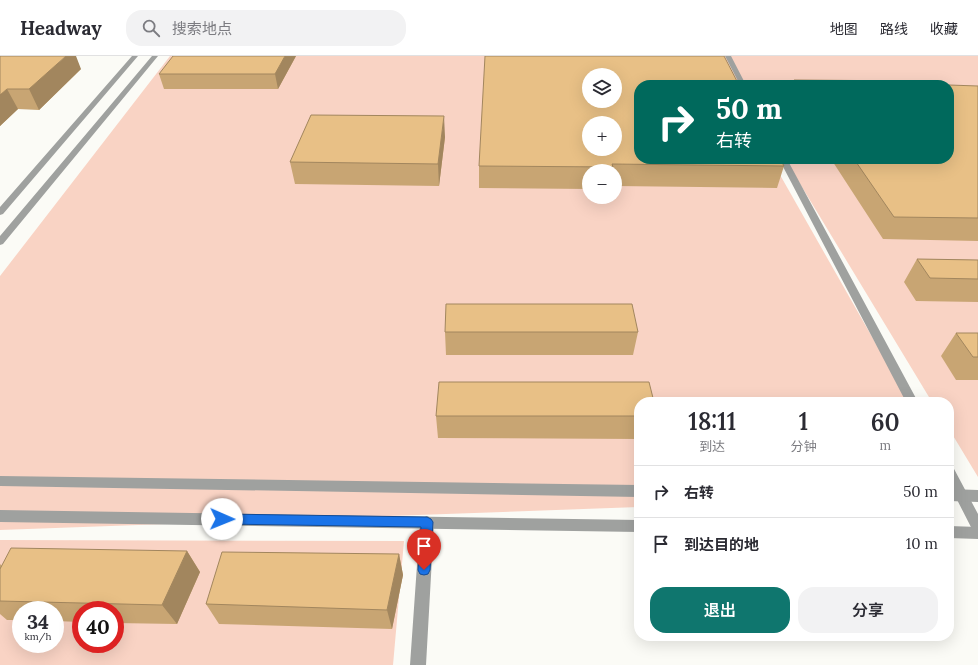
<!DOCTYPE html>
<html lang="zh">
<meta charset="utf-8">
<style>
body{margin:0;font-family:Lora,"Noto Sans SC",serif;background:#f2f2f3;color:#2b2b33;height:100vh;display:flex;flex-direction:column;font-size:15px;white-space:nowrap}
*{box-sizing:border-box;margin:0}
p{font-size:13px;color:#7c7c81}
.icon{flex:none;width:22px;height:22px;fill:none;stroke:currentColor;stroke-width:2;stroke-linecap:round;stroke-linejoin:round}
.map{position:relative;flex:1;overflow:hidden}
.panel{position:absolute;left:634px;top:341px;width:320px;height:244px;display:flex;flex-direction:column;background:#fff;border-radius:16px;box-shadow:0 4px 16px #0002}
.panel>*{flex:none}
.top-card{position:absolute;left:634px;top:24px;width:320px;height:84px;border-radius:16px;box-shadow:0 4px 16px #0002;background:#00695c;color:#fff;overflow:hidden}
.fabs{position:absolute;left:582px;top:12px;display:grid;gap:8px}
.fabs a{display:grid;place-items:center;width:40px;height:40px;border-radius:50%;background:#fff;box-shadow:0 4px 16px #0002;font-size:20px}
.speed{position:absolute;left:12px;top:545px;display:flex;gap:8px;font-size:20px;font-weight:700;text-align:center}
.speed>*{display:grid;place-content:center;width:52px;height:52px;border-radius:50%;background:#fff;box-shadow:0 4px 16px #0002;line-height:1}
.speed small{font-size:10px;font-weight:400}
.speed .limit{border:6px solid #d22;background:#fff;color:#111}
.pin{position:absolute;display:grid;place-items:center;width:34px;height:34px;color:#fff;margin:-41px -17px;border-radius:50% 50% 50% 0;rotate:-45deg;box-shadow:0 0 4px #0007}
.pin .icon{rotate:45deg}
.me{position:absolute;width:44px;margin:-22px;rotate:91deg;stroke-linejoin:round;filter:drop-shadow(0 0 3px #0008)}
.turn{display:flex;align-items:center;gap:14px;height:84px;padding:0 16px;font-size:18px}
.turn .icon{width:52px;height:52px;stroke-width:2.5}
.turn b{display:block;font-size:28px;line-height:34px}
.eta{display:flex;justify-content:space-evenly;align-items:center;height:68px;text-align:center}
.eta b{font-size:24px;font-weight:600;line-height:28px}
.button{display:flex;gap:8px;margin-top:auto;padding:8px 16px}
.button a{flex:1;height:46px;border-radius:16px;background:#0f766e;color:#fff;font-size:16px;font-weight:600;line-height:46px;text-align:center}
.button a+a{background:#f2f2f3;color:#2b2b33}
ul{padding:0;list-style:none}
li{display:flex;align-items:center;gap:12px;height:52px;padding:0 16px;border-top:1px solid #e1e1e2}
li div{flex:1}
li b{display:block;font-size:15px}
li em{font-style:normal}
header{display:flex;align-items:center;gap:24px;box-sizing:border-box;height:56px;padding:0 20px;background:#fff;border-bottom:1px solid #e1e1e2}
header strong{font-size:19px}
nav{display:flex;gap:22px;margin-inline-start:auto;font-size:14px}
.search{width:280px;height:36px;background:#f2f2f3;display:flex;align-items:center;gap:10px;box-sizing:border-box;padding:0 14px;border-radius:16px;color:#7c7c81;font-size:15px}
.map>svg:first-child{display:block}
.green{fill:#f9d3c4;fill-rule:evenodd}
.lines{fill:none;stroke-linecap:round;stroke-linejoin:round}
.minor{fill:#9fa19f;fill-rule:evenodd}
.tertiary{fill:#9fa19f;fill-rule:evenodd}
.wall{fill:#c8a573}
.shaded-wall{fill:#a2865e}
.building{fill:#e8c086;stroke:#a2865e;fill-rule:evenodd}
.route{fill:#1a73e8;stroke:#114b97}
</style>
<header>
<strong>Headway</strong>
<div class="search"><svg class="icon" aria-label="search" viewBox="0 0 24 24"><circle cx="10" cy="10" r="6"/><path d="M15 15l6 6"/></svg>搜索地点</div>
<nav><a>地图</a><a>路线</a><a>收藏</a></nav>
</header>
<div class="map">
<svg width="978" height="609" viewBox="0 0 978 609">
<rect width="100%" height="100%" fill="#fbfbf6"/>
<path class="green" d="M170,0H713L639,29V103H771L909,346H639V451L0,474V220ZM589,19H615V45H589ZM589,67H615V93H589ZM589,115H615V141H589Z
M722,0H978V421L949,373V346H932L785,103H949V29H740Z
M0,484L404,485L393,609H0ZM21,554H55V588H21ZM81,554H115V588H81Z"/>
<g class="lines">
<path class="minor" d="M725,0H731L746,29H740Z
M779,103H787L918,346H906Z
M949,410L953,411L978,458V477L973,475L949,428Z
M427,460L432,462L434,466L426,609H410L420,466L422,462Z"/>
<path class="tertiary" d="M132,0H138L3,158L0,159V151Z
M152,0H158L3,188L0,189V180Z
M0,420L639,429V441L0,430Z
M949,433L978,434V446L949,445Z
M0,454L639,464V476L0,466Z
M949,470L978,471V483L949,482Z"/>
</g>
<path class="wall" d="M0,0L81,13L39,54L18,53L0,70Z
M296,0L278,33H164L159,18Z
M794,24L922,29H792Z
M739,29L784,110L777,132L615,130V115H589V133L479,132V110Z
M978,30V185L883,183L831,103H949Z
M445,81L439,130L295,128L290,106Z
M917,203L978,204V246L916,245L904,226Z
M445,276H638L633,299H446Z
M956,277H978V324H956L941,300Z
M639,346V383L438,382L436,360Z
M187,495L200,516L177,568L115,567V554H81V566L55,565V554H21V564H7L0,558V508L2,510Z
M399,498L403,519L392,573L219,568L206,548Z"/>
<path class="shaded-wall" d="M66,0H76L81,13L39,54L29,33Z
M285,0H296L278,33L275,18Z
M7,33L18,53L0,70V39Z
M444,60L445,81L439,130L438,108Z
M187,495L200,516L177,568L162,549Z
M399,498L403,519L392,573L387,554Z"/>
<path class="building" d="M0,0H66L29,33H7L0,39Z
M173,0H285L275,18H159Z
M485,0H724L739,29H639V103H780L784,110L612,108L613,111L479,110ZM589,19H615V45H589ZM589,67H615V93H589Z
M794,24L918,25L922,29H797Z
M949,29L978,30V162L894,161L854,103H949Z
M311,59L444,60L438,108L290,106Z
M917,203L978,204V223L930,222Z
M446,248H632L638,276H445Z
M956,277H978V301H973Z
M439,326H649L654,346H639V360H436Z
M11,492L187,495L162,549L0,545V513Z
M222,496L399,498L387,554L206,548Z"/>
<path class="route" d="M222,458L427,461L431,463L433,466L430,514L428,518L424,519L420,518L418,514L421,471L222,468L218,466L216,463L218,460Z"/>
</svg>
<div class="fabs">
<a><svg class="icon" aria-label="layers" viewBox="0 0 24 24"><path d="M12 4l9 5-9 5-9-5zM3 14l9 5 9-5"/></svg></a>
<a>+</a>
<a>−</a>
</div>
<div class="speed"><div>34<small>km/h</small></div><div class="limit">40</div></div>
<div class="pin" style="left:424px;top:514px;background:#d93025"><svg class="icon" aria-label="arrive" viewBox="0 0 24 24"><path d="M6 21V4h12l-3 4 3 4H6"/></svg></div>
<svg class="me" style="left:222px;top:463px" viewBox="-20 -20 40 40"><circle r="19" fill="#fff"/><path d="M0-13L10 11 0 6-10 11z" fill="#1a73e8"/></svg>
<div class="top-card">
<div class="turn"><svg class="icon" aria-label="right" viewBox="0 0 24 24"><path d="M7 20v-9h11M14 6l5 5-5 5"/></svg><div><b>50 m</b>右转</div></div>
</div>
<section class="panel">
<div class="eta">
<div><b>18:11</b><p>到达</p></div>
<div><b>1</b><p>分钟</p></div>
<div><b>60</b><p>m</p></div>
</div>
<ul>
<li><svg class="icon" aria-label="right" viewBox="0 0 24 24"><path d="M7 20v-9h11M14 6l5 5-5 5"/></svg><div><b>右转</b></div><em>50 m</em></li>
<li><svg class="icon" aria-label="arrive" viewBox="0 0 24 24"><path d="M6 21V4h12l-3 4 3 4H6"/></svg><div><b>到达目的地</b></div><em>10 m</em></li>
</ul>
<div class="button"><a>退出</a><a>分享</a></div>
</section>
</div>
